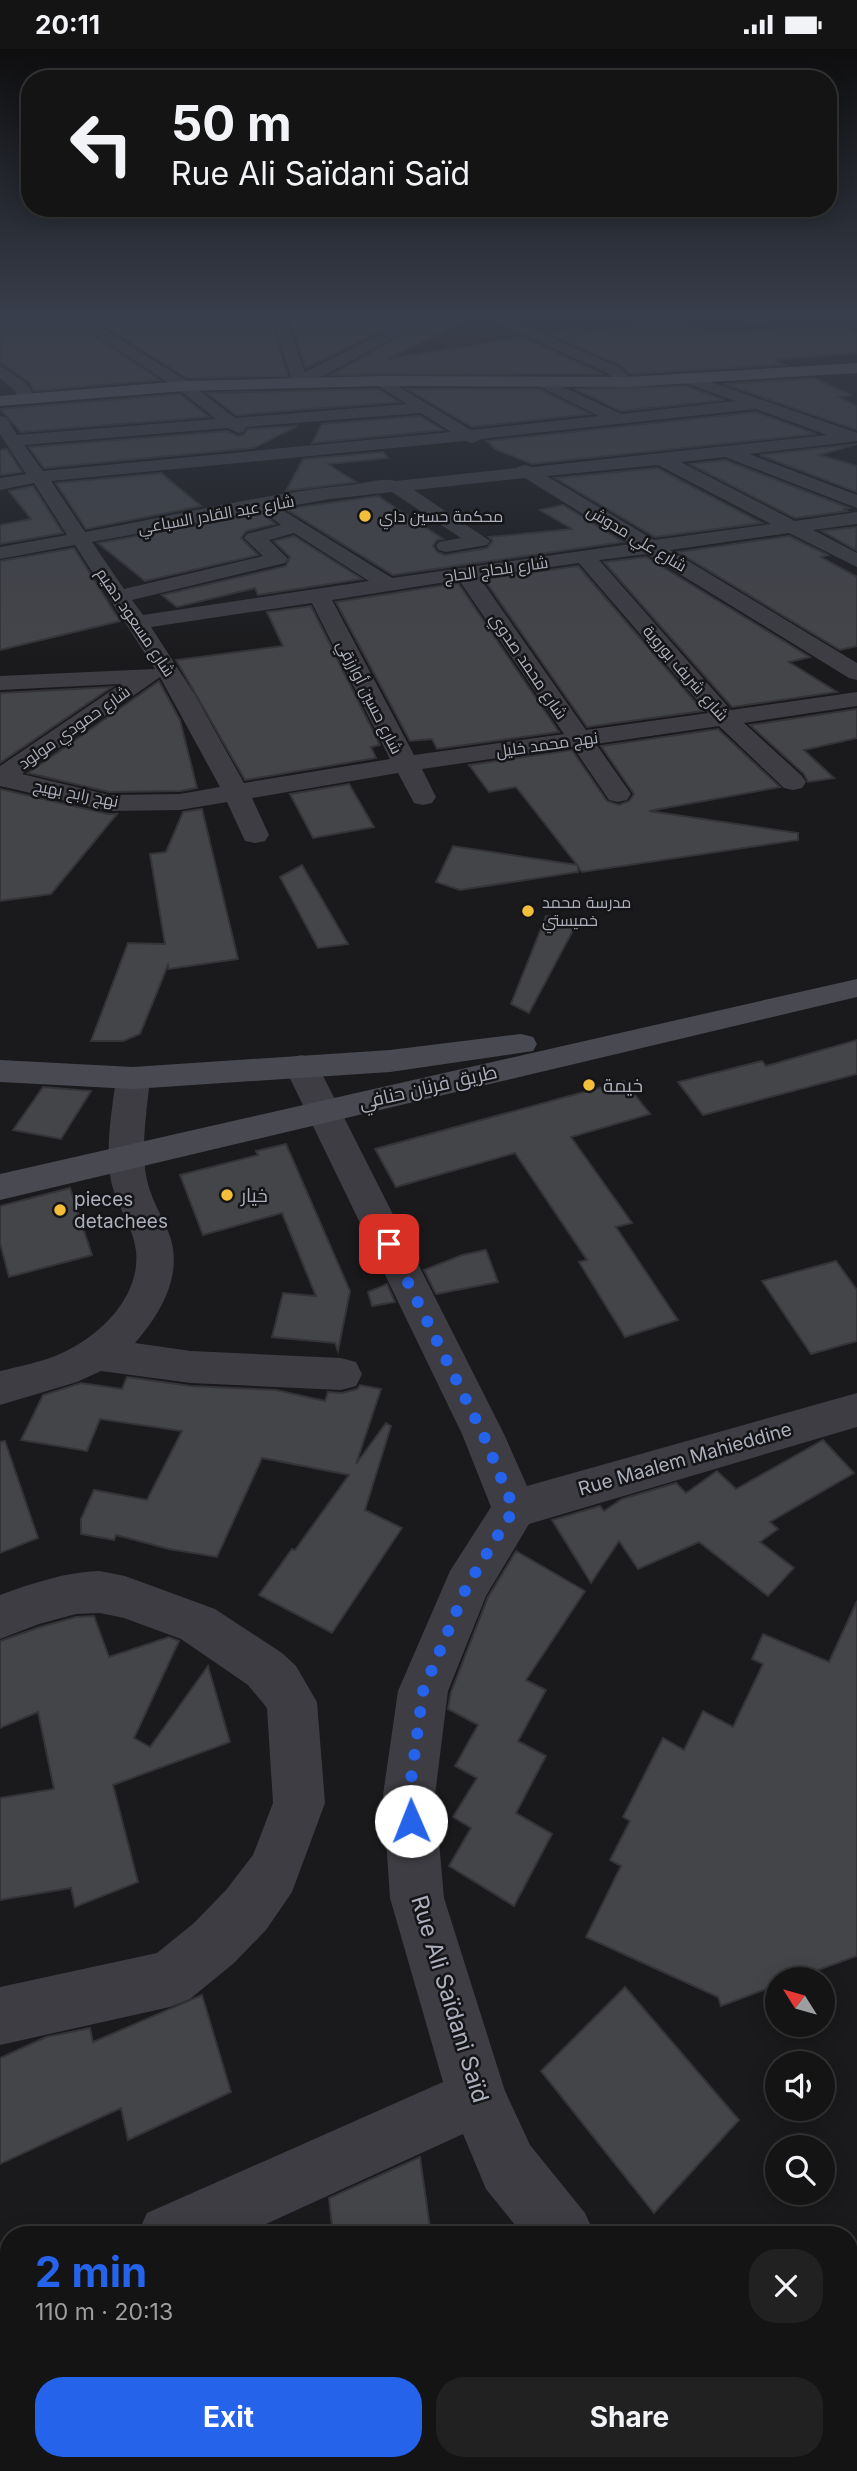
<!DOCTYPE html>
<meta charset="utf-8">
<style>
body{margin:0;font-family:Inter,Cairo,sans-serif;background:#212122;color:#f1f3f6;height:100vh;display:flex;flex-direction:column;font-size:26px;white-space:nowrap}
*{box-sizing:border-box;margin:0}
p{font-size:23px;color:#9d9ea0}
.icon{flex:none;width:38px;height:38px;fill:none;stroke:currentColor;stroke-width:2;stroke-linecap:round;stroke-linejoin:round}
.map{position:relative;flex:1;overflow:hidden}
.details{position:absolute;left:0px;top:2177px;width:858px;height:245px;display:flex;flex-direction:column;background:#141415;border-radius:28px 28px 0 0;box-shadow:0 4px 18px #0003,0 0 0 2px #333334}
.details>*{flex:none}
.top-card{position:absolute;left:21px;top:21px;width:816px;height:147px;border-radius:28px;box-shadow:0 4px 18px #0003,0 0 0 2px #333334;background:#141415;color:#f1f3f6;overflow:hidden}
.needle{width:46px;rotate:307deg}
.controls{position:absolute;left:765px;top:1918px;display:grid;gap:14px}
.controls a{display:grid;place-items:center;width:70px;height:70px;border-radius:50%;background:#141415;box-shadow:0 4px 18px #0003,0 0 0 2px #333334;font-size:35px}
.pin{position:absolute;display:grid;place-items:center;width:60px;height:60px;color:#fff;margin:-30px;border-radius:14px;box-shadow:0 4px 10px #0006}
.me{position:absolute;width:77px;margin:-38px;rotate:359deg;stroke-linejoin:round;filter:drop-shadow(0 0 5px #0008)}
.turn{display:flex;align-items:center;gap:24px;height:147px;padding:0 35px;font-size:32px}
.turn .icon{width:91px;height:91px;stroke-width:2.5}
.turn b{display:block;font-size:49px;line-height:60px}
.round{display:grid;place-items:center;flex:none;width:74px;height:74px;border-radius:28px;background:#212122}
.summary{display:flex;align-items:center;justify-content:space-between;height:119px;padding:0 35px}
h1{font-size:42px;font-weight:700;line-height:52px;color:#2563eb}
.cta{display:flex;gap:14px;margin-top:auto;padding:14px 35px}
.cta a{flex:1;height:80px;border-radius:28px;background:#2563eb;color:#fff;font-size:28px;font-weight:700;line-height:80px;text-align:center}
.cta a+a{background:#212122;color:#f1f3f6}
.status{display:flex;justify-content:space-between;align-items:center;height:49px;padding:0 35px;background:#141415;direction:ltr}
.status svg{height:19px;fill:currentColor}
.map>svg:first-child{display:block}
.green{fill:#212a23}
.building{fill:#444549;stroke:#343438;stroke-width:2}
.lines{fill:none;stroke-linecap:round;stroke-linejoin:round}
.minor{fill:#3d3d43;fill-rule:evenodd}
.tertiary{fill:#3d3d43;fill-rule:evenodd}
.secondary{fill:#494a51;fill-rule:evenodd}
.primary{fill:#575860;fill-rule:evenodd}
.route{stroke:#2563eb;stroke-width:12;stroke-dasharray:0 21.6}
.poi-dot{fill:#f3bf3a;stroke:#151517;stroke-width:2.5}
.labels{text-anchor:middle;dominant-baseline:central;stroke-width:5;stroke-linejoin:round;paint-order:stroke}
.far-street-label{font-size:16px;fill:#acb0bc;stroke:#151517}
.far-poi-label{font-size:16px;fill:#acb0bc;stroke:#151517;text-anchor:start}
.poi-label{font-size:19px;fill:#acb0bc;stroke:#151517;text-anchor:start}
.street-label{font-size:19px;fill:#acb0bc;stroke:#151517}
.near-street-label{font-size:23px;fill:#acb0bc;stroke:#151517}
</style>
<div class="status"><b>20:11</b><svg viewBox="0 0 49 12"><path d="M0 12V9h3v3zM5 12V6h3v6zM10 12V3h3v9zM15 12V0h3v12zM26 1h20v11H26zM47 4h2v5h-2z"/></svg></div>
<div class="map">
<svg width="857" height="2422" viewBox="0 0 857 2422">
<rect width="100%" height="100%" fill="#1a1a1c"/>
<path class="green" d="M700,269H784L782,274L714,279Z"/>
<path class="building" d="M30,269H67L160,331L34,342L29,333L0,313V278L25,275Z
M91,269H270L288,327L187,329Z
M289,269H406L306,319Z
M432,269H469L387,310L522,288L603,325L331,326Z
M674,269L713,285L839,276L857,286V304L774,311L784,316L630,325L620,316L546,284L578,279L590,283Z
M814,329L851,346L839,348L857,357V381L724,335Z
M686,337L724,351L621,362L575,340Z
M378,340L399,353L236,366L207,344Z
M407,340H539L590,365L472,378Z
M180,345L209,368L21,383L0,360Z
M756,363L816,385L532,415L495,400L487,392Z
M420,367L443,381L312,394L322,375Z
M297,377L254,399L44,419L29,398L227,382L238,387L244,386L248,380Z
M857,395L819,406L857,417V443L760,406Z
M7,400L22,423L0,426V401Z
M383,403L388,409L328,415L356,433L286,442L303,410Z
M725,411L849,459L844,460L847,462L795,469L690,415Z
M657,419L762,474L655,488L555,429Z
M161,424L201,457L86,480L56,434Z
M33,437L63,484L0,495V476L31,470L9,442Z
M378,447L443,490L437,491L433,497L437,503L445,506L487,499L493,492L489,488L572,480L540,461L563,456L623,493L393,526L286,460Z
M263,464L275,475L246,482L241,489L258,506L145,532L98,494Z
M857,478L856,501L822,482Z
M294,487L362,530L258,546L255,539L177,558L162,546L286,517L290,508L274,492Z
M789,487L828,506L821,508L857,528V597L840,601L678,503Z
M74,499L120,572L0,601V512Z
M646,508L810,608L789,613L837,643L732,658L604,513Z
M578,517L703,662L587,678L484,530Z
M458,534L559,683L437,700L432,690L410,692L336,553Z
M311,557L380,696L371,698L376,709L245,731L176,611L283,597L267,563Z
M159,632L180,671L197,739L180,742L109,743L28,724Z
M112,638L0,714V644Z
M857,660V689L804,701L834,729L808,733L804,725L750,676Z
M718,680L780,738L649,762L798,784V791L582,823L578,818V823L460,841L436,833L453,797L577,816L516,738L489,743L469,716L572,701L607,752L619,756L629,752L634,745L601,697Z
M349,735L374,778L313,789L290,745Z
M0,740L108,765H117L51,845L0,852Z
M202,760L238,910L169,920L168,916L140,985L123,992H91L128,894L165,895L150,805L166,803L183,763Z
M302,816L348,895L318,899L280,828Z
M546,867L578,872L529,964L511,955Z
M857,991V1025L703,1066L678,1033L762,1012L766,1017Z
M624,1032L650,1065L571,1088L632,1174L616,1178L678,1271L625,1288L579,1213L587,1211L515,1104L396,1138L375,1100Z
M43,1038L91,1042L61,1090L13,1081Z
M286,1095L350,1242L338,1302L335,1294L272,1288L283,1244L316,1247L282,1164L203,1186L180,1126L258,1106L256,1102Z
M70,1139L92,1206L9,1228L0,1194V1157Z
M486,1201L498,1233L436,1245L424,1221L462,1206Z
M836,1212L857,1241V1292L811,1305L762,1232Z
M387,1235L395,1253L372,1257L368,1243Z
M127,1328L191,1337L276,1341L325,1352L328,1343L342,1344L357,1340L360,1336L381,1340L356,1415L386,1374L391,1377L365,1461L402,1479L332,1584L259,1546L292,1500L295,1501L349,1426L262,1409L217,1508L169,1500L116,1486L114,1491L81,1485V1470L94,1441L147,1451L182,1382L100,1370L87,1402L21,1391L43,1346L81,1334L122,1340Z
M823,1391L854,1424L770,1473L778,1480L760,1493L794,1519L768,1547L699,1493L638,1520L619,1492L591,1534L552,1471L600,1457L604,1462L622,1450L676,1434L686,1444L717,1422L736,1440Z
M5,1392L38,1489L0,1504V1393Z
M516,1502L585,1542L526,1631L546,1641L518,1692L546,1707L516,1764L552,1785L514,1857L449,1817L471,1779L453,1768L477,1729L455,1717L478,1676L448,1660L451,1643L488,1548Z
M857,1552V1907L793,1930H777V1936L721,1957L718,1948L586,1888L621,1817L610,1811L630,1772L623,1768L663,1689L684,1701L703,1662L733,1678L763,1615L752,1610L763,1585L829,1613Z
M94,1567L109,1608L169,1588L179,1592L134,1689L150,1698L208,1617L230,1693L113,1736L138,1833L75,1858L71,1839L0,1851V1749L54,1740L38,1663L0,1679V1592L40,1578L76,1568Z
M625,1938L739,2071L654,2164L541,2022Z
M202,1946L231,2043L128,2091L121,2059L0,2115V2009L46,1988L90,1979L93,1993Z
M420,2108L431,2186H333L329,2149Z"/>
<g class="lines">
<path class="minor" d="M0,269H27L25,272L0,276Z
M69,269H86L190,334L235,369L407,355L375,335L373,332L375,329L381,327L471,381L599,367L538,337L536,334L544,329L621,365L735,352L682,333L680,330L682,327L688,325L857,384V392L851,393L749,405L857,446V459L725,408L681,413L795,472L857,463V475L813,481L857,504V518L789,484L670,501L857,614V631L849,629L647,505L599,511L731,661L857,643V657L744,674L802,727L806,733L802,739L793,741L784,739L719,677L596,695L631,745L627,751L618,753L609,751L573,698L422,720L436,748L432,754L423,756L414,754L398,724L252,749L269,786L265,792L255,794L245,792L227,753L180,761L109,762L0,737V717L121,635L0,641V627L155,620L75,496L0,510V498L67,486L34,434L0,441V429L26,425L0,385V367L6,368L17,386L216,370L178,340ZM756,360L827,386L532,418L524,416L516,419L396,432C381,428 365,435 349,436C261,445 173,467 85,483L51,432L465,392L473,394L481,390ZM421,364L451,383L43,422L24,396L228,379L238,384L244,383L246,378ZM658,416L771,475L654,491L547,427ZM525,429L631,495L392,529L279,459L330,450L392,443L461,489L439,493L436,497L439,501L446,503L487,496L490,492L414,441ZM268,461L266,464L281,476L247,485L244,489L263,507L124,540L92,493ZM294,484L369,532L143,566L132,551L285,514L288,510L269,491ZM579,514L708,664L586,681L479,528ZM459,531L564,685L414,706L332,551ZM312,554L390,710L244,734L195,646L151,578ZM160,628L220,738L180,745L109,746L22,725Z
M272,269H286L305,323L412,269H430L301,339L293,334Z
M0,316L27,335L35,349L33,352H21L14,341L0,329Z
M301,1006L313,1009L318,1017L504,1385L527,1437L857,1344V1378L529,1475L486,1547L448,1642L435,1746L444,1849L505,2042L530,2096L585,2164L595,2186H523L486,2140L463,2085L242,2186H137L147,2164L443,2033L390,1849L383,1746L398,1642L450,1522L491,1458L462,1385L284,1017L289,1009Z
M133,1018L145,1021L150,1029C147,1061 141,1094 146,1126C149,1146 160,1163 168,1182C185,1223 162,1263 135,1294L191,1302L341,1309L356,1313L362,1325L356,1337L341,1341L191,1334L101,1322L77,1333L0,1356V1322C21,1317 42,1313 62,1304C100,1287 141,1247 136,1202C133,1175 113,1153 110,1125C106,1093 112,1061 116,1029L121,1021Z
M100,1522L125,1527L215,1560L282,1604L296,1617L317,1653L325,1754L292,1843L266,1881L234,1914L190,1950L170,1958L0,1996V1938L157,1904L194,1874L226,1841L253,1806L273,1754L267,1659L248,1636L181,1590L124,1569L100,1564L76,1565L39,1575L0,1590V1546C33,1534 65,1523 100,1522Z
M9,2222V2288L0,2292V2226Z
M849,2355L857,2358V2422H844L825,2413H849Z
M115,2413H185L184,2422H114Z
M605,2413H675V2422H605Z"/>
<path class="tertiary" d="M487,269H506L619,318L635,333L633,336H621L607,324Z"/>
<path class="secondary" d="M857,930V948L0,1151V1125Z
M521,985L533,988L537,995L533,1002L390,1023L133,1040L0,1033V1011L133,1018L390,1001Z"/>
<path class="primary" d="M857,314V324L627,338L381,337L184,342L0,357V347L184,332L381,327L627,328Z"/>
</g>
<linearGradient id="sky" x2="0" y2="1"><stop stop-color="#0e0e0f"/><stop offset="0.44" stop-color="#383e4b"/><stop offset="1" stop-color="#383e4b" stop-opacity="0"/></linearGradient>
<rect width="857" height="608" fill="url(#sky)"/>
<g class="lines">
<path class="route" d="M389,1195L483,1385L514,1460L467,1537L423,1642L409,1746L411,1772"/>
</g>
<g class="poi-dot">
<circle cx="365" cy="467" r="7"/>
<circle cx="528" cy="862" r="7"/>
<circle cx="589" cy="1036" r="7"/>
<circle cx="227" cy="1146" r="7"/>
<circle cx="60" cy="1161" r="7"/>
</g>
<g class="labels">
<g class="far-street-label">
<text transform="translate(216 465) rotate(-10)">شارع عبد القادر السباعي</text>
<text transform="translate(637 489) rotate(31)">شارع علي مدوش</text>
<text transform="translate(496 520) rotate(-8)">شارع بلحاج الحاج</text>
<text transform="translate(136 573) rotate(56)">شارع مسعود دهيم</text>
<text transform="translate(529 617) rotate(56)">شارع محمد صدوي</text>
<text transform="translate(686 624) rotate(49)">شارع شريف بوروية</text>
<text transform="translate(370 648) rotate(63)">شارع حسين أوارزقي</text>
<text transform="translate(74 678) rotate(-35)">شارع حمودي مولود</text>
<text transform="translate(547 695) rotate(-8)">نهج محمد خليل</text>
<text transform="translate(76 744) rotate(11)">نهج رابح بهيج</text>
</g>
<g class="far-poi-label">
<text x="379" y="467">محكمة حسين داي</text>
<text x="542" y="853">مدرسة محمد<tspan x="542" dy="18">خميستي</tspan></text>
</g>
<g class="poi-label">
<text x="603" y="1036">خيمة</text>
<text x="241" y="1146">خيار</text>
<text x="74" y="1150">pieces<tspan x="74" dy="22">detachees</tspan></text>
</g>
<g class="street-label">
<text transform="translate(428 1038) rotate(-13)">طريق فرنان حنافي</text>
<text transform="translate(685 1410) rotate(-16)">Rue Maalem Mahieddine</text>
</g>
<g class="near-street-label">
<text transform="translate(450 1950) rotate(73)">Rue Ali Saïdani Saïd</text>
</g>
</g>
</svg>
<div class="controls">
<a><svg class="needle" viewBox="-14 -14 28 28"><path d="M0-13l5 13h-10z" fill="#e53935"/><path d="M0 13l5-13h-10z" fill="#9d9ea0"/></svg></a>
<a><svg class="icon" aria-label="sound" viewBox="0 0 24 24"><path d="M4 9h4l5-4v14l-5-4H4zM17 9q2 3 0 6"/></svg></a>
<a><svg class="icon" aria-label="search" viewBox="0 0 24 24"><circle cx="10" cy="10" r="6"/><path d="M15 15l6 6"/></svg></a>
</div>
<div class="pin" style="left:389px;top:1195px;background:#d93025"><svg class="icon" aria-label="arrive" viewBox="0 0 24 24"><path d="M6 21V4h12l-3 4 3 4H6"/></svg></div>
<svg class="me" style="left:411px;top:1772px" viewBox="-20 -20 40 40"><circle r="19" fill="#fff"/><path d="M0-13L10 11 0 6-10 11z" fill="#2563eb"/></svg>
<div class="top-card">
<div class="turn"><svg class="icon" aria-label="left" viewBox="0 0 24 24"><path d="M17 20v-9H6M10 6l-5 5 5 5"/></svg><div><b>50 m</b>Rue Ali Saïdani Saïd</div></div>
</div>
<section class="details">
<div class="summary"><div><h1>2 min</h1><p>110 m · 20:13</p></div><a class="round"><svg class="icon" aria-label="close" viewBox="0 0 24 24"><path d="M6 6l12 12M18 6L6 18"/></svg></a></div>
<div class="cta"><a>Exit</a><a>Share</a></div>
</section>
</div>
